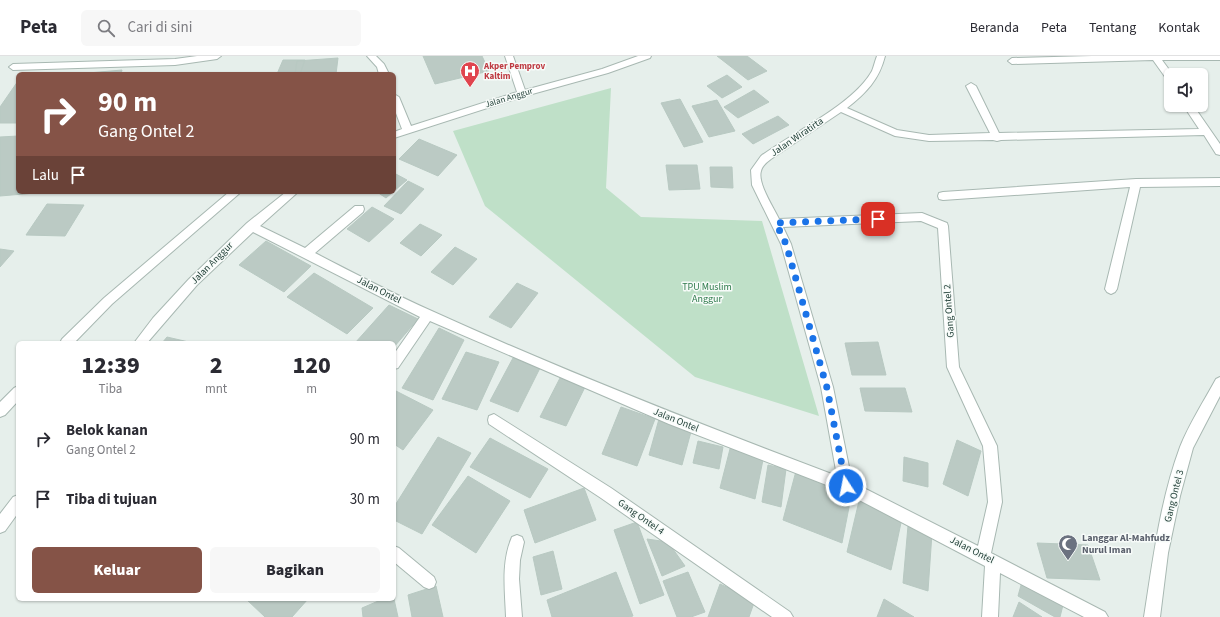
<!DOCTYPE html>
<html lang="id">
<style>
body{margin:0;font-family:"Source Sans 3",sans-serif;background:#f7f7f7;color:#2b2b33;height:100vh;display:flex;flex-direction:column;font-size:15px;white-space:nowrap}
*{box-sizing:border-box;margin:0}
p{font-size:13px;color:#7c7c81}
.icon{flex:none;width:22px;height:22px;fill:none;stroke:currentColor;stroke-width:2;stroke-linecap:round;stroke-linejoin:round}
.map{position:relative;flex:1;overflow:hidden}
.sheet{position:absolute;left:16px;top:285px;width:380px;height:260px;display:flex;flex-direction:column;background:#fff;border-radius:6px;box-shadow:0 1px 3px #0004}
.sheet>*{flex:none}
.banner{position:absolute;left:16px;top:16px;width:380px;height:122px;border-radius:6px;box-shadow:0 1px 3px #0004;background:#855347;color:#fff;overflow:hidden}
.buttons{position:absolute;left:1164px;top:12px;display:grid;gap:8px}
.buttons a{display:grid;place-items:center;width:44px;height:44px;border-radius:6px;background:#fff;box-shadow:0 1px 3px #0004;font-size:20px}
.pin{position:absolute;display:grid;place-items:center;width:34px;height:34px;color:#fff;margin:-17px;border-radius:8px;box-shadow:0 2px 6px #0006}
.me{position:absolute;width:44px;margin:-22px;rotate:349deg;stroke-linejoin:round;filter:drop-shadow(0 0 3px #0008)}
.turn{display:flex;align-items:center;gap:14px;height:84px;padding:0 16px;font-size:18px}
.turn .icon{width:52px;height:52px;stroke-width:2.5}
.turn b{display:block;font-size:28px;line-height:34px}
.then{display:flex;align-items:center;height:38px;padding:0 16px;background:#0003;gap:8px;font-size:15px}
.eta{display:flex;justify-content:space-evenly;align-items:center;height:68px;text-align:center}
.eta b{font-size:24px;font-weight:800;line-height:28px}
.cta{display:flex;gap:8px;margin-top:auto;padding:8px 16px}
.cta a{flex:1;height:46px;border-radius:6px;background:#855347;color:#fff;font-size:16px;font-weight:800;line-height:46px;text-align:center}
.cta a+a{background:#f7f7f7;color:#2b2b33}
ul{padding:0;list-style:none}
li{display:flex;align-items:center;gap:12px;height:60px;padding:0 16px}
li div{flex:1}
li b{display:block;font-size:15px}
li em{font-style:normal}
header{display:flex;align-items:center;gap:24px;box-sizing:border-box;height:56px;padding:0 20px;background:#fff;border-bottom:1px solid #e1e1e2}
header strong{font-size:19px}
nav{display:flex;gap:22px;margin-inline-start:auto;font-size:14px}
.search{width:280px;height:36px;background:#f7f7f7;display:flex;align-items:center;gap:10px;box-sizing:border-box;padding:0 14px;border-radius:6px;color:#7c7c81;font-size:15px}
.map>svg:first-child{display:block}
.green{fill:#bfe0c8}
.building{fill:#bbcac4;stroke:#b8c9c2}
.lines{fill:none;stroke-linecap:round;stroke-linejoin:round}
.minor-casing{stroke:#a8b8b2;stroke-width:2}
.minor{fill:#fff;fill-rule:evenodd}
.route{stroke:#1a73e8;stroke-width:7;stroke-dasharray:0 12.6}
.labels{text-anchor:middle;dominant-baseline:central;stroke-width:3;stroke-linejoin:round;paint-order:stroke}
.far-health-label{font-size:9px;font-weight:bold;fill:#be3a42;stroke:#f7fbf9;text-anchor:start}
.far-street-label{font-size:9px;fill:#24423a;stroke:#f7fbf9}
.street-label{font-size:10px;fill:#24423a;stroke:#f7fbf9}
.park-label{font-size:10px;fill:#2d7a4b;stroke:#f7fbf9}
.worship-label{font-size:10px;font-weight:bold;fill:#5b616d;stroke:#f7fbf9;text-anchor:start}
</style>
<header>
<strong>Peta</strong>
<div class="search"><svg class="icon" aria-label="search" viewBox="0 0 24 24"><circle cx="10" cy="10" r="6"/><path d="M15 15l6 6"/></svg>Cari di sini</div>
<nav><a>Beranda</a><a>Peta</a><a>Tentang</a><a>Kontak</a></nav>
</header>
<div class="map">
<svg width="1220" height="561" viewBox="0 0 1220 561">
<rect width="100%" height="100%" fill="#e6efeb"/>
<path class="green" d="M611,32L606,132L641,161L762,165L819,360L695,321L485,150L453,75Z"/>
<path class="building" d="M423,0H482L489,15L435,28Z
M717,0H747L767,15L748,24Z
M338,2L336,18H295L297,5Z
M283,4H305L300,18H277Z
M122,14L121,18H77Z
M727,19L742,31L722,42L707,30Z
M18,25V67H0V51Z
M754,34L769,46L738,62L724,51Z
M680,43L703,86L684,91L661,47Z
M717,44L735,75L709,81L692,50Z
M778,60L789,69L753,88L742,78Z
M18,80V136H47L0,140V81Z
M419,83L457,99L438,120L399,103Z
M666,109H697L700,133L669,134Z
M710,111H732L733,132L711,131Z
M394,117L407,124L394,135Z
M408,125L424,133L401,158L384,150Z
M377,136H393L386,142Z
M47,148L84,149L65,180L26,179Z
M372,151L394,163L369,186L347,173Z
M420,168L442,179L421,200L400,187Z
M266,185L311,210L284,236L239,209Z
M455,191L477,203L453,229L431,216Z
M0,193L14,195L0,211Z
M314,217L373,252L347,278L287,241Z
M517,227L538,237L511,272L489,261Z
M389,249L418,263L394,291V287H355Z
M439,272L464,284L433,344L402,332Z
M167,281L193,287H162Z
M878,286L886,319H852L845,287Z
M466,296L499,306L477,354L442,343Z
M513,302L540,312L518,356L490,345Z
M560,322L585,331L566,370L540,361Z
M860,332H905L912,356L865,355Z
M396,335L433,354L403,394L394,388V338Z
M621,351L655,363L637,410L602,398Z
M659,363L692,372L682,409L649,399Z
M438,381L471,397L422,478L394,464V451Z
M490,382L548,413L530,442L470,411Z
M957,384L981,395L968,440L943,428Z
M698,385L723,391L719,413L693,407Z
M731,389L764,399L755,443L720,432Z
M904,401L928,407V431L903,425Z
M768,409L786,413L781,451L762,446Z
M796,415L852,436L842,487L783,464Z
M468,420L510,445L476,497L432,469Z
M584,432L596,464L535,487L524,454Z
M859,445L902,462L891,514L847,496Z
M637,466L664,539L640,548L614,474Z
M908,470L932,477L928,535L903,527Z
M647,483L668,486L685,510L662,520Z
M1037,487L1088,489L1100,524L1047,522Z
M553,495L562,533L541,539L533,501Z
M616,516L633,560L629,561H552L547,544Z
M688,516L705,556L691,561H677L663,525Z
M1023,522L1064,545L1060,561H1055L1018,540Z
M720,528L755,544L749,561H708Z
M436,530L443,561H412L408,539Z
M246,543H308L292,561H265Z
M383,543H394L398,561H363L362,552Z
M884,543L914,561H877Z
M1019,546L1042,561H1013Z"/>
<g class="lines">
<g class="minor-casing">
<path id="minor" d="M197,0H221L217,3L175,9L13,14L9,11L13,8L175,3Z
M367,0H376L384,8L389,18H379L377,11Z
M505,0H513L525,34L602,13L638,0H651L650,2L608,17L525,40L394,82V76L402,73L394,52V38L399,41L411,70L517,36Z
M877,0H885C879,24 866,37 847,52L897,74L929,79L990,77L966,30L971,27L976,30L999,77L1199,73L1183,49H1193L1220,88V99L1216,98L1204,79L1001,84L997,85L993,84L929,85L895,80L841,56L771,103C767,106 762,110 761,115C757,127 774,152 779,163L922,157L947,167L948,170L959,311L997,390L1002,446L991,497L1105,556L1108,561H1084L1000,517L998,561H982L985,510L842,435L669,368L430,265L398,312L394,313V298L420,261L253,176L197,229L147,287H134L153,262L189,223L247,167L286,136H298L260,170L305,192L355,150H363L364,153L363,156L315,197C354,217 393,238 434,256C566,316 702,369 837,420L821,331L781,188L752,129L751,114L761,100C792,77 854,48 872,15C874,10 875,5 877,0ZM921,165L938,172L947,311L983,390L988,446L978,490L852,426L833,331L791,188L783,171Z
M1092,0H1220V4H1162L1173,19H1171V26L1168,25L1153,4L1012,8L1008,5L1012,2Z
M1220,122V130L1140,131L1117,233L1115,236L1111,238L1107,236L1105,233L1130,131L943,144L939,143L938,140L939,137L943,136L1136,123Z
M229,136H241L112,248L74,287H60L62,283L104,242Z
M1220,321V340L1193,392L1180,440L1168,497L1160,561H1144C1153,504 1160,445 1180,391C1189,368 1204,345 1216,323Z
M18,330V345L5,359L0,361V346L14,332Z
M494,358L611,432L790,556L793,561H772L601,442L489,368L488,364L489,360Z
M18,439V457L5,475L0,477V458L13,441Z
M517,479L522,481L524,486L520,504L519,523L522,561H506C505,534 501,506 512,481Z
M394,490L399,492L434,521L436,526L434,531L429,533L424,531L394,506Z"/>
</g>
<use href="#minor" class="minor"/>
</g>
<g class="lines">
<path class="route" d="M846,430L827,332L786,188L776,167L878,163"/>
</g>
<defs>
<g id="hospital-pin" transform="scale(1)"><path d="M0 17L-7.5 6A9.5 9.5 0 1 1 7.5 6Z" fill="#e0444e" stroke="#f7fbf9"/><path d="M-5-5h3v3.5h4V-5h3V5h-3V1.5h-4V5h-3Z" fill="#fff"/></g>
<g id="mosque-pin" transform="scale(1)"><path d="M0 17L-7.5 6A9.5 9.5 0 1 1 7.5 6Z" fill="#6b7280" stroke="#f7fbf9"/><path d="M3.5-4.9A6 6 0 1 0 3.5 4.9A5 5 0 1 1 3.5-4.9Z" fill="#fff"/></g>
</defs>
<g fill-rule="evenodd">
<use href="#hospital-pin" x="470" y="15"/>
<use href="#mosque-pin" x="1068" y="488"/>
</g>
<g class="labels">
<g class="far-health-label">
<text x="484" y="10">Akper Pemprov<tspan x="484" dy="10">Kaltim</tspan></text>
</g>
<g class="far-street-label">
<text transform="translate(509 42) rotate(-17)">Jalan Anggur</text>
</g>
<g class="street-label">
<text transform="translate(797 81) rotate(-34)">Jalan Wiratirta</text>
<text transform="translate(212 207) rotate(-45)">Jalan Anggur</text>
<text transform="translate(379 234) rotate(27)">Jalan Ontel</text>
<text transform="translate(949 255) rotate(-94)">Gang Ontel 2</text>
<text transform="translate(676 364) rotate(22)">Jalan Ontel</text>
<text transform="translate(1174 440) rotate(-76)">Gang Ontel 3</text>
<text transform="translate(641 461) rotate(35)">Gang Ontel 4</text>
<text transform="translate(972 494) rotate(27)">Jalan Ontel</text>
</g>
<g class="park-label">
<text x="707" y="231">TPU Muslim<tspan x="707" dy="12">Anggur</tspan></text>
</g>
<g class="worship-label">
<text x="1082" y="482">Langgar Al-Mahfudz<tspan x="1082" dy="12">Nurul Iman</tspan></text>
</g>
</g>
</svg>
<div class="buttons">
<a><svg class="icon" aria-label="sound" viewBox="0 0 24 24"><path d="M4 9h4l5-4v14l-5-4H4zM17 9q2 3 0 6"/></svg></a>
</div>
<div class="pin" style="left:878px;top:163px;background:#d93025"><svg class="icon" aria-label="arrive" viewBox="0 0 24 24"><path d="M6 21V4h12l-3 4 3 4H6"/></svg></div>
<svg class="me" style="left:846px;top:430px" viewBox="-20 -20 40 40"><circle r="17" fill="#1a73e8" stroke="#fff" stroke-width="3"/><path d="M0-11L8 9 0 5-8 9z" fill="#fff"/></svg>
<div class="banner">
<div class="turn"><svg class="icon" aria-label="right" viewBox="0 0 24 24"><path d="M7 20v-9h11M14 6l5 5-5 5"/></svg><div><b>90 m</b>Gang Ontel 2</div></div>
<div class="then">Lalu<svg class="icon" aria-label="arrive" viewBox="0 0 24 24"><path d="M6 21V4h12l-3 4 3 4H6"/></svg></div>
</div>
<section class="sheet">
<div class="eta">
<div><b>12:39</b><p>Tiba</p></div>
<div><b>2</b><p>mnt</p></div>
<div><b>120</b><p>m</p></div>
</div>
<ul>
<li><svg class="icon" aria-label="right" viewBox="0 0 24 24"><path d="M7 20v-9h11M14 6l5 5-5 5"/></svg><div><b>Belok kanan</b><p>Gang Ontel 2</p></div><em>90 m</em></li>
<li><svg class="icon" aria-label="arrive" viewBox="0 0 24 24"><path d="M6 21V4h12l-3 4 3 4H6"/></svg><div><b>Tiba di tujuan</b></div><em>30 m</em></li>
</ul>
<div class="cta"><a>Keluar</a><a>Bagikan</a></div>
</section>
</div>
